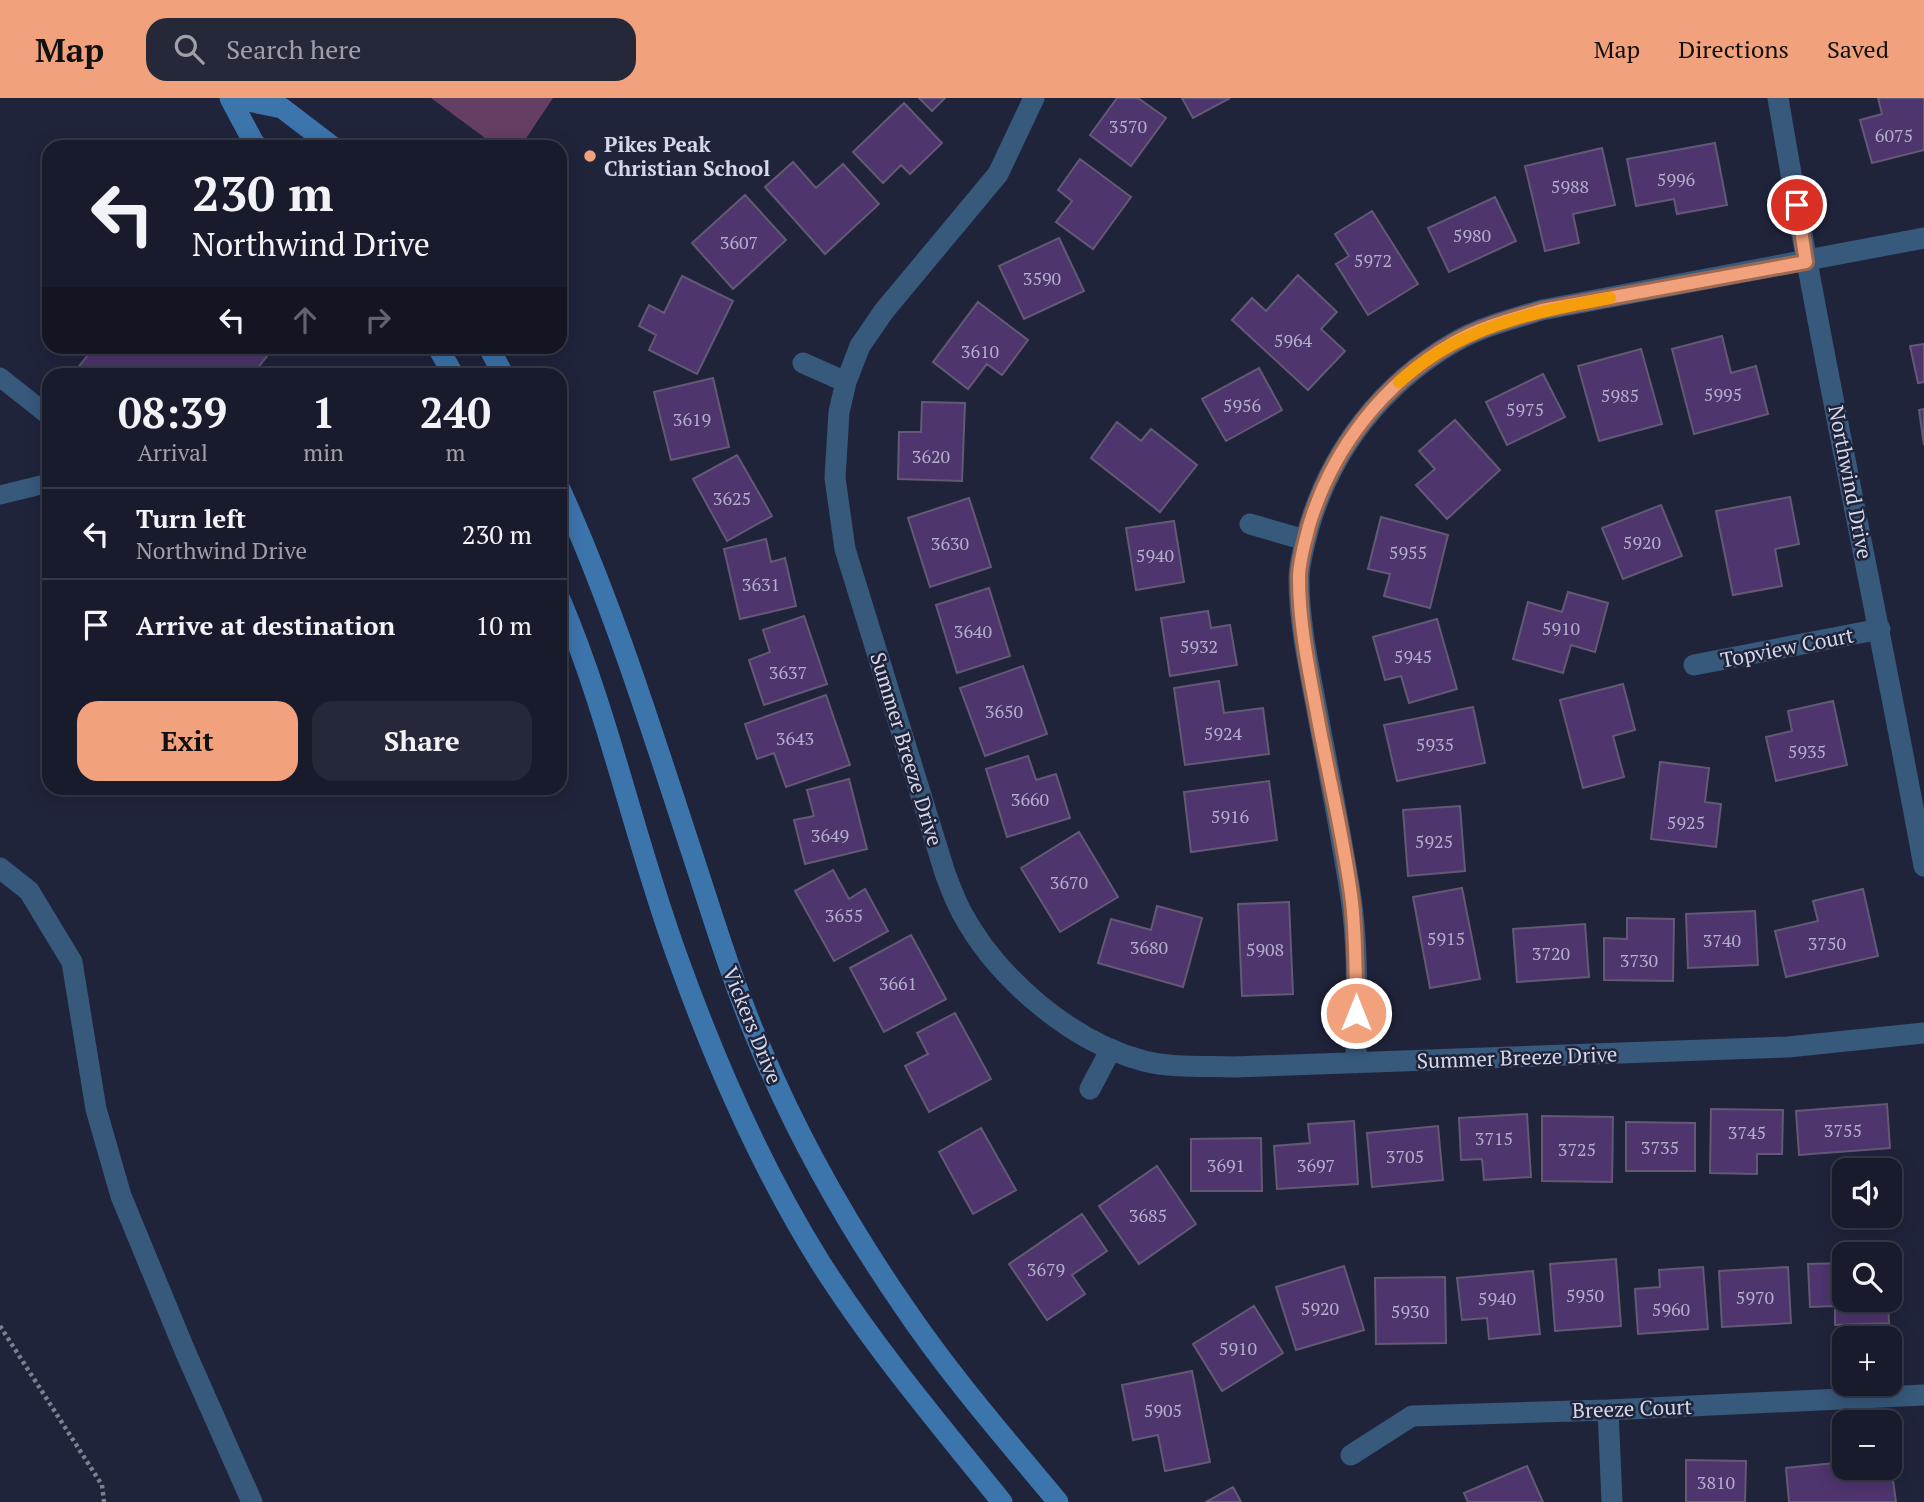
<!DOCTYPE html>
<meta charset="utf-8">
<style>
body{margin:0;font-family:"PT Serif",serif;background:#252838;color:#f1f3f6;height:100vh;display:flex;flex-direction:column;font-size:26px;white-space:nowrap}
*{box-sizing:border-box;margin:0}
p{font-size:23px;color:#9fa1a9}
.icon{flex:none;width:38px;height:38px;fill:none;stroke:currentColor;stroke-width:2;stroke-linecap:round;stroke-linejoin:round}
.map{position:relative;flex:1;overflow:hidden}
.details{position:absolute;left:42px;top:270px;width:525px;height:427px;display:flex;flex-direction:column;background:#181b2c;border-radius:21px;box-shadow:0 4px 18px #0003,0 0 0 2px #363948}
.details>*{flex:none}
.hud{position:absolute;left:42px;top:42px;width:525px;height:214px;border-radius:21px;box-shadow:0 4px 18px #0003,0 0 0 2px #363948;background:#181b2c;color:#f1f3f6;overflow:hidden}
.buttons{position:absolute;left:1832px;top:1060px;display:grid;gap:14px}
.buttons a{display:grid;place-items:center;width:70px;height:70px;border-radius:14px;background:#181b2c;box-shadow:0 4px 18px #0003,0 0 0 2px #363948;font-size:35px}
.pin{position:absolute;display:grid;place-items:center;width:60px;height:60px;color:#fff;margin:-30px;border:4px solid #fff;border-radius:50%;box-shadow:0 2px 7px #0007}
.me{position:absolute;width:77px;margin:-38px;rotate:0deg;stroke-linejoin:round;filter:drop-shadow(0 0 5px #0008)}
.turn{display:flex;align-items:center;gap:24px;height:147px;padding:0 35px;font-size:32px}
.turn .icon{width:91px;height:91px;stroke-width:2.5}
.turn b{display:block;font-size:49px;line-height:60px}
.lanes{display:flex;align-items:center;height:66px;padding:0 35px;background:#0003;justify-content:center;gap:35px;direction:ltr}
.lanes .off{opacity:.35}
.eta{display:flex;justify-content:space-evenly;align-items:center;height:119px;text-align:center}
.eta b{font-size:42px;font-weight:700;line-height:49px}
.cta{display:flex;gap:14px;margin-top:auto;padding:14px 35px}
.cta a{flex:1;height:80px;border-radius:21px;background:#f1a17c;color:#111;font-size:28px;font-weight:700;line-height:80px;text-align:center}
.cta a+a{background:#252838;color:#f1f3f6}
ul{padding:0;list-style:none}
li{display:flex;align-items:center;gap:21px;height:91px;padding:0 35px;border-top:2px solid #363948}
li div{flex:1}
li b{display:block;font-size:26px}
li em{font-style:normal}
header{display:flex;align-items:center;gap:42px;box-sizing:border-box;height:98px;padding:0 35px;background:#f1a17c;color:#111}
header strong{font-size:33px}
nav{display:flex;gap:38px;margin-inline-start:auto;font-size:24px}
.search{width:490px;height:63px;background:#252838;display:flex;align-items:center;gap:18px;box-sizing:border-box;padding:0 24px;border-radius:21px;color:#9fa1a9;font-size:26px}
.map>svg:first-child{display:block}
.green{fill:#653e63}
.building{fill:#4e356e;stroke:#635974;stroke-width:2}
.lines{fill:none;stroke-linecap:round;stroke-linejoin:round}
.path{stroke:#7c8093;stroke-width:4.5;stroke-dasharray:3.5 3.5;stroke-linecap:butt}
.lane{stroke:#37597c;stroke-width:19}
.street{stroke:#37597c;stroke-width:21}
.secondary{stroke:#3c74ac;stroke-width:21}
.route-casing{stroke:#9d6951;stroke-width:18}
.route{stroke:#f1a17c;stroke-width:12}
.slow{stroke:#f59e0b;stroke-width:12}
.poi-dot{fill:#f1a17c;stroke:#20243b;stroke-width:2.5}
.labels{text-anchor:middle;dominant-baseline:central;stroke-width:5;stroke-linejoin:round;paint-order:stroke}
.number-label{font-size:18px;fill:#b3afca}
.poi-label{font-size:21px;font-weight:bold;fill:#d5d8e8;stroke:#20243b;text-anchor:start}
.street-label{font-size:21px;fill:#d5d8e8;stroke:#20243b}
</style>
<header>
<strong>Map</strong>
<div class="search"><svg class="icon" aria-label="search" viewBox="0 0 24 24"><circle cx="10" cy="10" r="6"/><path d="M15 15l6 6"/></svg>Search here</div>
<nav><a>Map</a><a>Directions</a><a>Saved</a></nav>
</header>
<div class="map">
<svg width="1924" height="1404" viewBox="0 0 1924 1404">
<rect width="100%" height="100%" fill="#20243b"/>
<path class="green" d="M431,0H553L525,42L493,46Z"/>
<path class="building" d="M919,0H945L932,13Z
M1117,0H1138L1166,20L1131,68L1090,37Z
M1182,0H1230L1193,20Z
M1878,0H1924V52L1872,65L1860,22L1882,16Z
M904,5L942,45L910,76L901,67L883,85L853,54Z
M1715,45L1727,107L1677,116L1674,101L1636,108L1627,61Z
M1602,50L1615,107L1573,116L1579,145L1545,153L1525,68Z
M1080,61L1131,99L1093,151L1056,124L1072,103L1058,92Z
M793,64L816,90L843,66L879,106L825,156L765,89Z
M745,97L786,142L733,191L692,145Z
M1495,99L1516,143L1449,174L1428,130Z
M1372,113L1418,186L1368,217L1336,166L1349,158L1335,136Z
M1059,140L1084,193L1024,221L999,168Z
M1298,177L1337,214L1321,231L1345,253L1308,292L1232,222L1252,200L1266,213Z
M682,178L733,203L697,276L649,252L656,237L639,228L649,207L664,215Z
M978,204L1028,242L1002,277L987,266L968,291L933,264Z
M1722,238L1731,275L1756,268L1768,316L1694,336L1672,251Z
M1924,246V284L1918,285L1910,248Z
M95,248H275L253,276H73Z
M1641,251L1662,326L1599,343L1578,268Z
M1259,270L1282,312L1226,343L1202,301Z
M1543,276L1565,319L1507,347L1486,304Z
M713,280L729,349L671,362L654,294Z
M922,304L965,305L962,383L898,381L899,334H921Z
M1924,311V347L1919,312Z
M1455,322L1500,372L1447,421L1416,387L1435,371L1419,353Z
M1117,324L1141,343L1151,331L1197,367L1160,414L1091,360Z
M737,357L772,418L727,443L693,381Z
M1790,399L1799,446L1775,451L1782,488L1733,497L1716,413Z
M969,400L991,469L930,489L908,420Z
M1661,407L1682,458L1623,481L1602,430Z
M1381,419L1448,437L1430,510L1384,498L1390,476L1368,471Z
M1174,423L1184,484L1136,492L1126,430Z
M766,441L771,464L785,460L796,508L740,521L724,451Z
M989,490L1010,558L957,575L936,507Z
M1568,494L1608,505L1595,554L1571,547L1563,575L1513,561L1528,504L1562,514Z
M1208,513L1211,530L1230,527L1237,567L1170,578L1161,520Z
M804,518L827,586L764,607L749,562L770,554L763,532Z
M1437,521L1457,591L1409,605L1401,578L1385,582L1373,539Z
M1023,568L1047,636L985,658L960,590Z
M1219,583L1224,615L1263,610L1269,656L1185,667L1174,590Z
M1623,586L1635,632L1613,638L1624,679L1583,690L1560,602Z
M826,597L850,667L786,689L774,655L757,661L745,626Z
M1833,603L1847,667L1776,683L1766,639L1792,633L1788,613Z
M1473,609L1485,665L1397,683L1384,627Z
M1028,658L1036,682L1056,676L1070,720L1007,739L986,671Z
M1660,664L1709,670L1705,704L1721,706L1716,749L1651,741Z
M849,681L867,751L805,766L794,722L814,718L807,692Z
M1269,683L1277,742L1191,754L1184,694Z
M1460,708L1465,773L1408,778L1403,712Z
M1079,734L1118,799L1060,834L1021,770Z
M833,772L849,801L865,791L888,833L834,863L795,793Z
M1462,790L1480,881L1430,890L1413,799Z
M1863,791L1878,858L1786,879L1775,833L1818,823L1813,803Z
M1289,804L1293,896L1242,898L1238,806Z
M1157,808L1202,820L1183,889L1098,865L1111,821L1151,832Z
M1755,813L1758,867L1688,870L1686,816Z
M1627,820L1674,821L1673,883L1604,882V840L1627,841Z
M1585,826L1589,879L1517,884L1513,831Z
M911,837L946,901L884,934L850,870Z
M955,915L991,981L929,1014L905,968L928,956L917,935Z
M1887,1006L1890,1050L1799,1057L1796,1013Z
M1711,1011L1783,1012L1782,1056H1757V1076L1710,1075Z
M1527,1016L1531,1079L1484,1082L1482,1061L1461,1062L1459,1020Z
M1542,1018L1613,1019L1612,1084L1542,1083Z
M1354,1023L1358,1086L1277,1091L1274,1048L1310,1045L1308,1026Z
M1626,1024L1695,1025V1073H1626Z
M1438,1028L1443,1082L1372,1089L1367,1035Z
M981,1030L1016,1092L973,1116L939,1054Z
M1261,1040L1262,1093H1191V1041Z
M1157,1068L1196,1126L1139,1166L1099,1108Z
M1082,1116L1107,1153L1072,1177L1085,1196L1047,1222L1009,1166Z
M1616,1161L1621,1228L1555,1233L1550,1166Z
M1844,1165V1202H1888L1889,1225L1835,1227V1208L1810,1209L1808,1166Z
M1344,1168L1364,1232L1296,1252L1276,1189Z
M1703,1169L1708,1231L1638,1236L1635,1191L1660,1189L1659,1172Z
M1788,1169L1791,1225L1722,1229L1719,1173Z
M1533,1173L1540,1236L1489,1241L1487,1220L1462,1222L1457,1180Z
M1445,1179L1446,1245L1376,1246L1375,1180Z
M1254,1208L1283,1255L1222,1293L1193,1246Z
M1192,1273L1210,1364L1165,1373L1158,1337L1133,1342L1122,1287Z
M1890,1360L1896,1404H1789L1786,1370L1844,1364V1370H1890Z
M1686,1362L1746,1363L1745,1404H1686Z
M1527,1368L1543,1404H1468L1464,1395Z
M1233,1389L1241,1404H1206Z"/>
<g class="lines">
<path class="path" d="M0,1228L102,1387L104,1404"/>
<path class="lane" d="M0,279L49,318
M0,397L49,385"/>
<path class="street" d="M1034,0L998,76L884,213L860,248L846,284L839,314L835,380L845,451L945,775C950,788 955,802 962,815C997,880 1071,944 1144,963C1172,970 1205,968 1234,969L1788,949L1924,935
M1778,0C1821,257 1877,512 1924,768
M803,265L846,284
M1250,426L1305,442
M1694,567L1880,531
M0,770L29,793L72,864L96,1011L121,1098L185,1253L252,1404
M1356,965C1356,910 1359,854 1351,800C1341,735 1328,671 1316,607C1308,565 1299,523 1299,481C1299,464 1305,445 1309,429C1332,351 1383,286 1453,245C1480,229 1512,221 1542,212L1924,140
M1090,991L1111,951
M1608,1312L1612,1404
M1351,1357L1412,1318L1608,1312L1924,1297"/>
<path class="secondary" d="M230,0L255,47L259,49
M234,0L282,10L333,49
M437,248L453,276
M488,248L503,276
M560,391C613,508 651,630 691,752C713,819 733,886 761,951C799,1041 847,1126 902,1206C949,1276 1004,1339 1058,1404
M560,501C609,616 634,740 677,858C715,964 760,1068 820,1164C874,1249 939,1326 1002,1404"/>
</g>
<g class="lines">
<g class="route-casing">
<path id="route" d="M1356,915C1356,878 1356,841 1352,804C1345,747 1331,689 1320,632C1311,582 1299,531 1299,480C1299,463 1305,444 1309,428C1332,351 1383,285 1453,245C1480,229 1512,221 1542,212L1806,164L1797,107"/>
</g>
<use href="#route" class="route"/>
<path class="slow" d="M1399,284C1459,229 1533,214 1610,200"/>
</g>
<circle class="poi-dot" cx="590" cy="58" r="7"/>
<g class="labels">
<g class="number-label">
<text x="1128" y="28">3570</text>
<text x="1894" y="37">6075</text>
<text x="1676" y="81">5996</text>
<text x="1570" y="88">5988</text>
<text x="1472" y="137">5980</text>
<text x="739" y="144">3607</text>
<text x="1373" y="162">5972</text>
<text x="1042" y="180">3590</text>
<text x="1293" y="242">5964</text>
<text x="980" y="253">3610</text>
<text x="1723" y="296">5995</text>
<text x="1620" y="297">5985</text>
<text x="1242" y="307">5956</text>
<text x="1525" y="311">5975</text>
<text x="692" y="321">3619</text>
<text x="931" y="358">3620</text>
<text x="732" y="400">3625</text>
<text x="1642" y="444">5920</text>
<text x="950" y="445">3630</text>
<text x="1408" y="454">5955</text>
<text x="1155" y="457">5940</text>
<text x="761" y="486">3631</text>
<text x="1561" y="530">5910</text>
<text x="973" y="533">3640</text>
<text x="1199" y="548">5932</text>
<text x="1413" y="558">5945</text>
<text x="788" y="574">3637</text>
<text x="1004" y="613">3650</text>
<text x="1223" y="635">5924</text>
<text x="795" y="640">3643</text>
<text x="1435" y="646">5935</text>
<text x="1807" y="653">5935</text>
<text x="1030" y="701">3660</text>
<text x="1230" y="718">5916</text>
<text x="1686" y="724">5925</text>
<text x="830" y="737">3649</text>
<text x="1434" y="743">5925</text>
<text x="1069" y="784">3670</text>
<text x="844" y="817">3655</text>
<text x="1446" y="840">5915</text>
<text x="1722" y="842">3740</text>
<text x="1827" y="845">3750</text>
<text x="1149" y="849">3680</text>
<text x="1265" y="851">5908</text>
<text x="1551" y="855">3720</text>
<text x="1639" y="862">3730</text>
<text x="898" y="885">3661</text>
<text x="1843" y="1032">3755</text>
<text x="1747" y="1034">3745</text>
<text x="1494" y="1040">3715</text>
<text x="1660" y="1049">3735</text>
<text x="1577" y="1051">3725</text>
<text x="1405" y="1058">3705</text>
<text x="1226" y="1067">3691</text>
<text x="1316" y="1067">3697</text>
<text x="1148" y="1117">3685</text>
<text x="1046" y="1171">3679</text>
<text x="1585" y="1197">5950</text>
<text x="1755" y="1199">5970</text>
<text x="1497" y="1200">5940</text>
<text x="1320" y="1210">5920</text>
<text x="1671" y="1211">5960</text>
<text x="1410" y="1213">5930</text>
<text x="1238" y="1250">5910</text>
<text x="1163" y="1312">5905</text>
<text x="1716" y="1384">3810</text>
</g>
<g class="poi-label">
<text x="604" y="46">Pikes Peak<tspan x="604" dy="24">Christian School</tspan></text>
</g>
<g class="street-label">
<text transform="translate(1851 384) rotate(79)">Northwind Drive</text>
<text transform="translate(1787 549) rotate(-11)">Topview Court</text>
<text transform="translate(907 651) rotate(73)">Summer Breeze Drive</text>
<text transform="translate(753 927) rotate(68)">Vickers Drive</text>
<text transform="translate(1517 959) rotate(-2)">Summer Breeze Drive</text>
<text transform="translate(1632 1310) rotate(-2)">Breeze Court</text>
</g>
</g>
</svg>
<div class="buttons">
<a><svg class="icon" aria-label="sound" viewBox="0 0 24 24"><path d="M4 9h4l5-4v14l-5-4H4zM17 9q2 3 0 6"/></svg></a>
<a><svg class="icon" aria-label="search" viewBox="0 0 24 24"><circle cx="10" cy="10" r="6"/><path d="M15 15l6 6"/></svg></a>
<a>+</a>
<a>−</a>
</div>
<div class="pin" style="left:1797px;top:107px;background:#d93025"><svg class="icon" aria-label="arrive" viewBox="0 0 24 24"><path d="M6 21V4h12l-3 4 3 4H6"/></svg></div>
<svg class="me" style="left:1356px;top:915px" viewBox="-20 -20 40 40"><circle r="17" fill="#f1a17c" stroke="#fff" stroke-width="3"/><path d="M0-11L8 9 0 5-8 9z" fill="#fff"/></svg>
<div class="hud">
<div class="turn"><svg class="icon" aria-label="left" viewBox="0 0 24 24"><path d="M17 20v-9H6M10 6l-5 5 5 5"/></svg><div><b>230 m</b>Northwind Drive</div></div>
<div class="lanes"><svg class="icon" aria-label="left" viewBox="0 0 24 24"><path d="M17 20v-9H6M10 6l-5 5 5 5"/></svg><svg class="icon off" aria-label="ahead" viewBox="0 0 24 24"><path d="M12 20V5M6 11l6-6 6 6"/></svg><svg class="icon off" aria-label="right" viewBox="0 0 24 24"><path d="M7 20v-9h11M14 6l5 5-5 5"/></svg></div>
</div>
<section class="details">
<div class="eta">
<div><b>08:39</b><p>Arrival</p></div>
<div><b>1</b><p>min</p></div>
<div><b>240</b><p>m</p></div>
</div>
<ul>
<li><svg class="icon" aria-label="left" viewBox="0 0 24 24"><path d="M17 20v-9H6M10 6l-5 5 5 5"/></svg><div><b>Turn left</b><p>Northwind Drive</p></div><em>230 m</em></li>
<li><svg class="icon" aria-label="arrive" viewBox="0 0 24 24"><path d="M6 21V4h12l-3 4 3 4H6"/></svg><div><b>Arrive at destination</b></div><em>10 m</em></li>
</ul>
<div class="cta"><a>Exit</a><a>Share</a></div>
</section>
</div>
